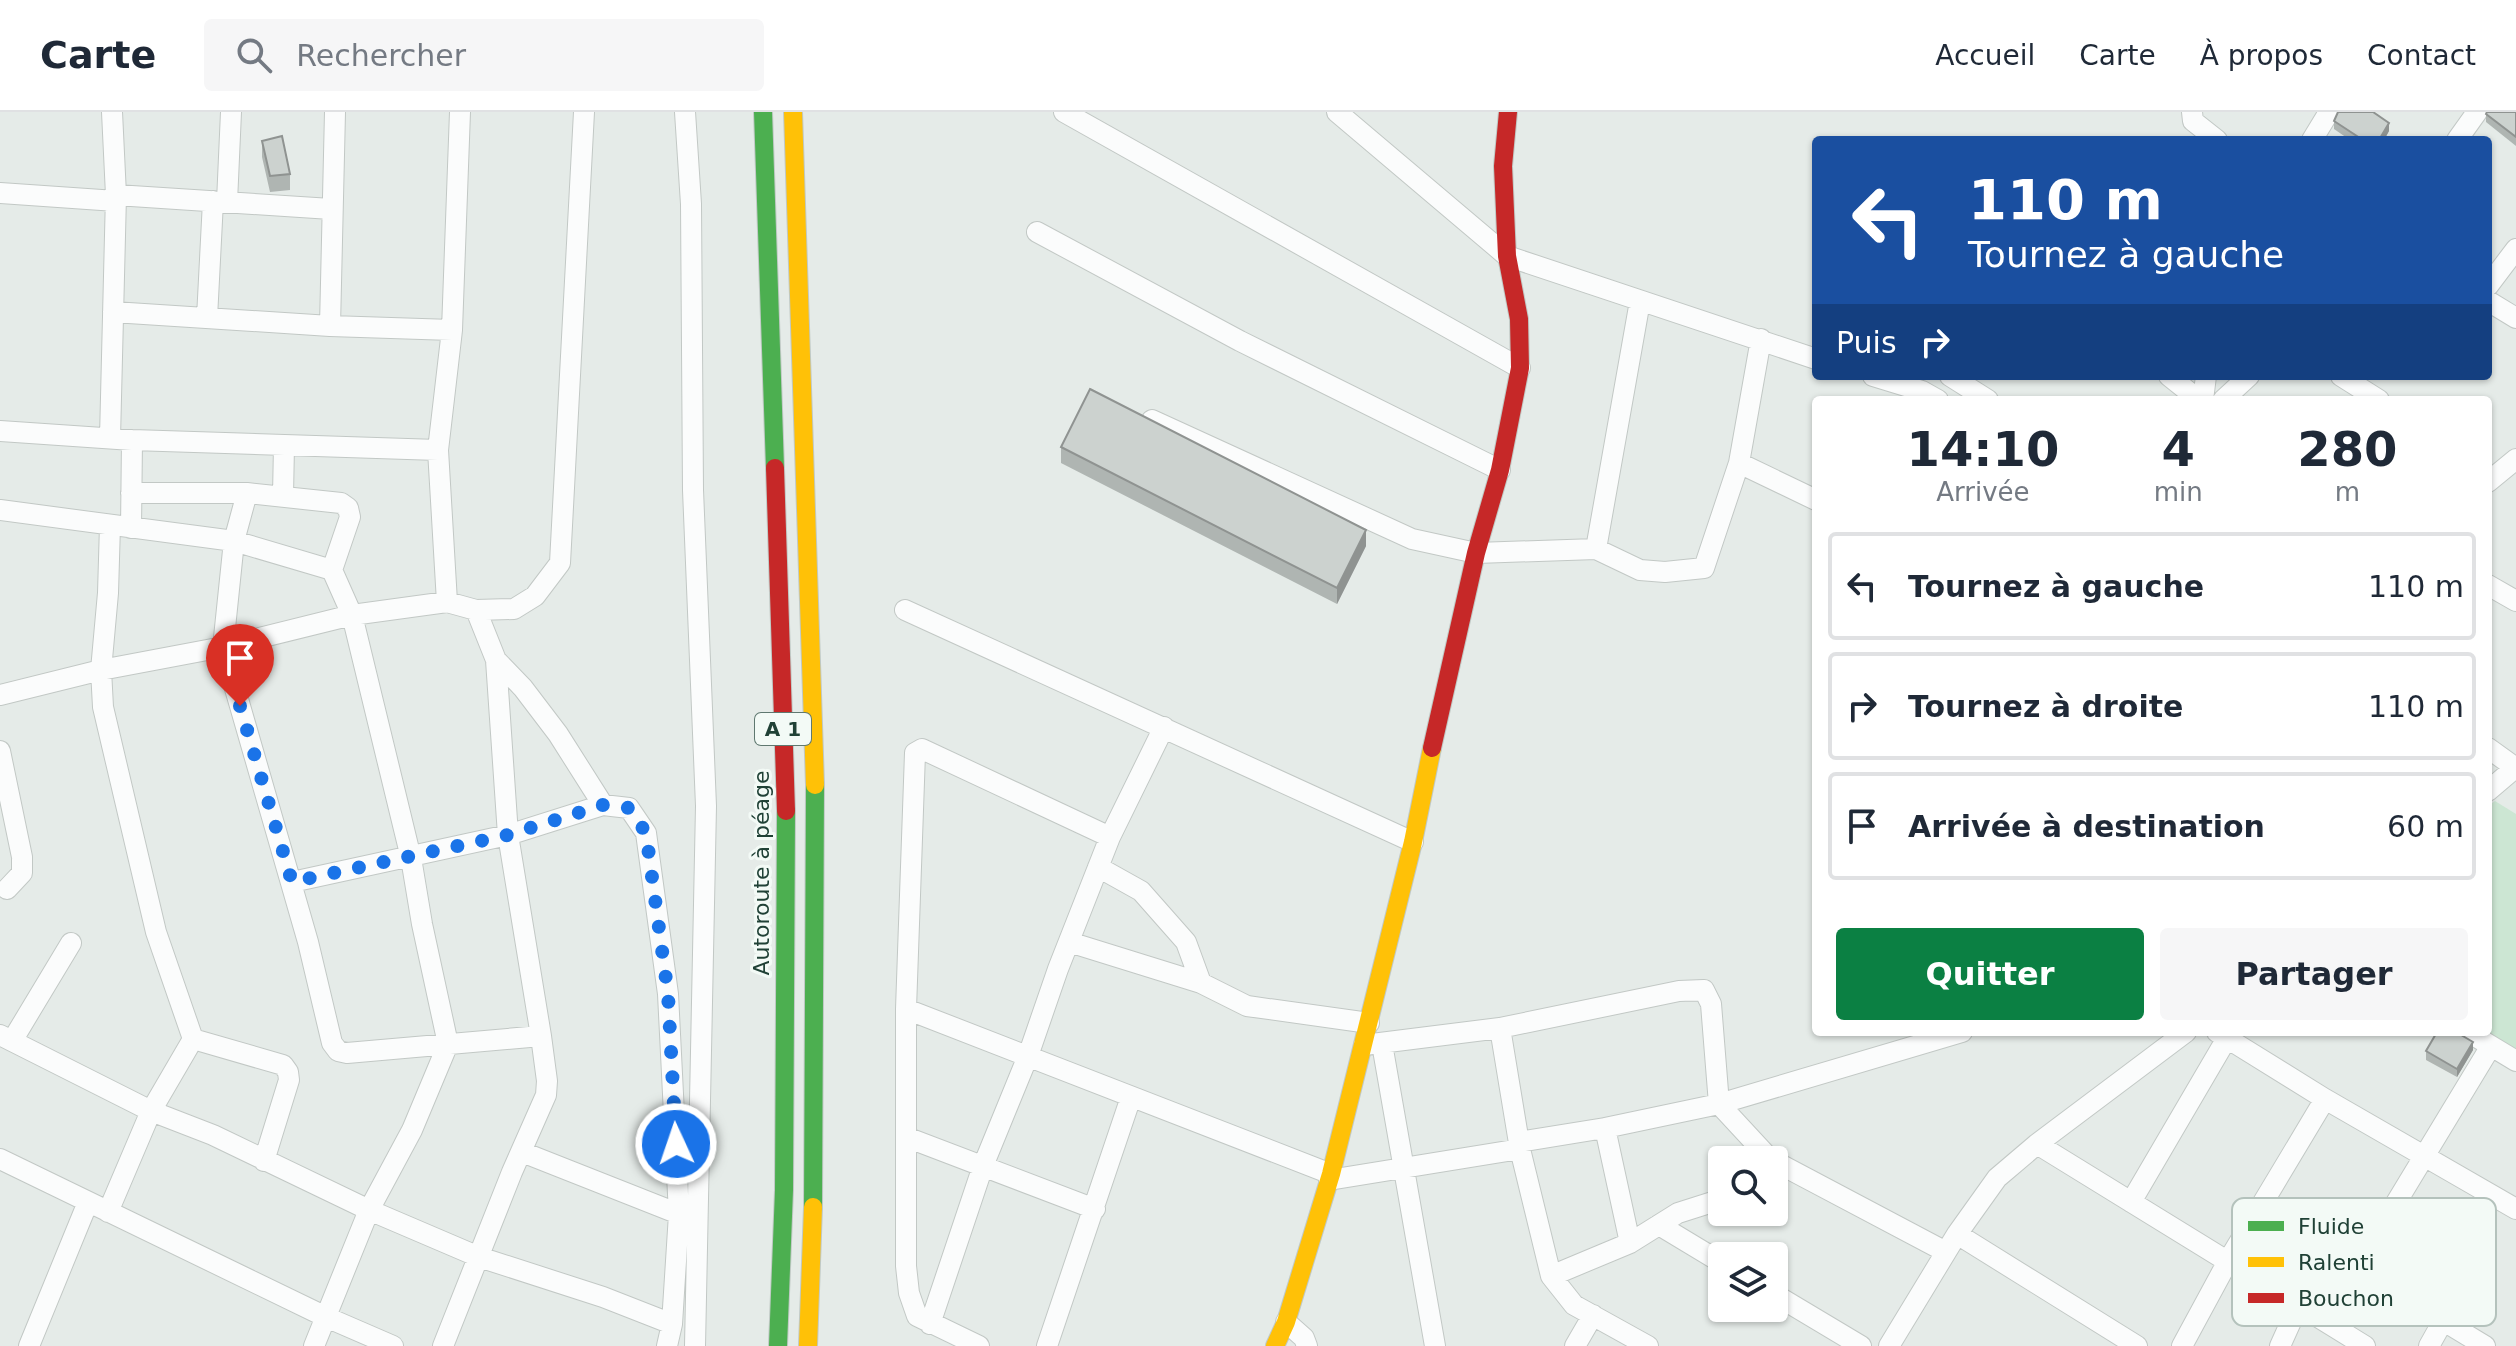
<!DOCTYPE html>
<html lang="fr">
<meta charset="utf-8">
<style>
body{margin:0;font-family:"DejaVu Sans",sans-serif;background:#f6f6f7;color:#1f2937;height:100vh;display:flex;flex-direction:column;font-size:30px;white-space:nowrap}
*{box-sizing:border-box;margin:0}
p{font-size:26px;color:#747a83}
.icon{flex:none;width:44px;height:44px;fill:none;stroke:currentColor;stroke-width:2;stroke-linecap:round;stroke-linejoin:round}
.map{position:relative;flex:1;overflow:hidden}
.drawer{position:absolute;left:1812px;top:284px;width:680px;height:640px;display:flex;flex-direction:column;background:#fff;border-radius:8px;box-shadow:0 2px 6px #0004}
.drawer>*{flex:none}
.top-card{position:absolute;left:1812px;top:24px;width:680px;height:244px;border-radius:8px;box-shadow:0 2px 6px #0004;background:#1a4fa0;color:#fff;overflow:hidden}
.tools{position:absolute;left:1708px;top:1034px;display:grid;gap:16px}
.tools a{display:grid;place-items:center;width:80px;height:80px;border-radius:8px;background:#fff;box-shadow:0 2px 6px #0004;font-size:40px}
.pin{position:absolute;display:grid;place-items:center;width:68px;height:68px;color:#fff;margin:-82px -34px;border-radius:50% 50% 50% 0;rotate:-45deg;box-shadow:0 0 8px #0007}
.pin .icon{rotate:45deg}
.me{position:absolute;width:88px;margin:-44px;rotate:357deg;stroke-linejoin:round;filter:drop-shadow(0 0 6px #0008)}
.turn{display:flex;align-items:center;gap:28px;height:168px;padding:0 24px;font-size:36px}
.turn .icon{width:104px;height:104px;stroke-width:2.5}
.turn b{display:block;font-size:56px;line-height:68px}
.then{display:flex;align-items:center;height:76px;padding:0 24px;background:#0003;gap:16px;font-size:30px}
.eta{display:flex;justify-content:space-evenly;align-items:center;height:136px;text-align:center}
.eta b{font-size:48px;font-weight:700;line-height:56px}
.primary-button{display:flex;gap:16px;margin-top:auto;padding:16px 24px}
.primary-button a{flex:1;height:92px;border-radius:8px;background:#0b8043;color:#fff;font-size:32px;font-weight:700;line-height:92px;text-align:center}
.primary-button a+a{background:#f6f6f7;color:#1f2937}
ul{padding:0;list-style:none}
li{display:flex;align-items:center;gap:24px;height:108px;margin:0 16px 12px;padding:0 8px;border:4px solid #e0e1e3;border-radius:8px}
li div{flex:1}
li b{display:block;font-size:30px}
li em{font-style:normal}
header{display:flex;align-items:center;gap:48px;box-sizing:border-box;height:112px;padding:0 40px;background:#fff;border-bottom:2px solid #e0e1e3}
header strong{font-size:38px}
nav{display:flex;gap:44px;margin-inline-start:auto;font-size:28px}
.search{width:560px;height:72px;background:#f6f6f7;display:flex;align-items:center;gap:20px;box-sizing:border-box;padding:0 28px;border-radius:8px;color:#747a83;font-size:30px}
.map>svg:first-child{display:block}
.garden{fill:#cce6d3}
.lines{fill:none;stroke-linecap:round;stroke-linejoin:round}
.street-casing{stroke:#c2c8c5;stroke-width:22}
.fast-casing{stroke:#c0c9c5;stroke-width:20}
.slow-casing{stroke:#c0c9c5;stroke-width:20}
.jam-casing{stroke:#c0c9c5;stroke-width:20}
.street{stroke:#fbfcfc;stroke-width:20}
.fast{stroke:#4caf50;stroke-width:18}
.slow{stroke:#ffc107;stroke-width:18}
.jam{stroke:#c62828;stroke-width:18}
.wall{fill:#afb5b2}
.shaded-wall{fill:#8f9391}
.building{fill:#ccd2cf;stroke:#8f9391;stroke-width:2}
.route{stroke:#1a73e8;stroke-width:14;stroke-dasharray:0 25.2}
.labels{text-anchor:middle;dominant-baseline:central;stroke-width:6;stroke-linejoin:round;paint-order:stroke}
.shield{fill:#f3faf6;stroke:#5f7870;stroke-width:2}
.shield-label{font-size:20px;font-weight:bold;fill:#204136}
.street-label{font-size:22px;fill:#204136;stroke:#f3faf6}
.key{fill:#f3faf6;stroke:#b4c2bc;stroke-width:2}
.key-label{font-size:22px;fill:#204136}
</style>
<header>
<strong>Carte</strong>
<div class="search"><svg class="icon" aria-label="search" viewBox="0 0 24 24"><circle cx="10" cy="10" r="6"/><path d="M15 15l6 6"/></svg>Rechercher</div>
<nav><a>Accueil</a><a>Carte</a><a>À propos</a><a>Contact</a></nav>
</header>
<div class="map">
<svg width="2516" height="1234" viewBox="0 0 2516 1234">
<rect width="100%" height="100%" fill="#e5ebe8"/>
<path class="garden" d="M2495,689L2516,702V937L2488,920V694Z"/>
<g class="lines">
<g class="street-casing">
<path id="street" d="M685,0L691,92L693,378L706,694L695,1234
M1064,0L1520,256
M1337,0L1507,144L1816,247
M2192,0L2193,9L2217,28
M2312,28L2329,0
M2457,28L2477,0
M0,81L116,89
M116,83L331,97
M227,90L231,0
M1037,120L1240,229L1500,358
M2488,174L2516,137
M2488,189L2516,206
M113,200L330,214L452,218
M207,206L213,89
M330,214L335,0
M1873,264L1922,279L1938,288
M1950,264L1988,288
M2169,264L2199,288
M2341,264L2379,288
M2203,288L2206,264
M2223,288L2249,264
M1152,308L1412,427L1476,441L1596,437L1640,458L1665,460L1704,456L1739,351L1761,227
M0,319L132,328L438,338
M110,326L116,83L112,0
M1739,351L1816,388
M2488,370L2516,347
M131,381H247L341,391L348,396L350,405L332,458L352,503L411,746L422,812L448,932L412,1018L369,1098L314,1234
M247,381L234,429L223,535L308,830L332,931L338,939L347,941L541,924
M283,383L284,334
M0,398L234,429L332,458
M110,413L108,481L101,558L223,535L352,503L447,490L476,498L514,497L535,484L560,451L584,0
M131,416L132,328
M1596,437L1640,189
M2488,473L2516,489
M447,490L438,338L452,218L460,0
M476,498L496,548L523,576L558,622L603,693
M905,498L1413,730
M0,583L101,558L103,595L156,820L193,927L151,999L108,1100
M2488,636L2516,656
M0,639L22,745V761L7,777
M2488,679L2516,655
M1098,755L1141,779L1186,830L1201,871L1247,894L1369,911
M292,770L508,723L603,693L629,696L646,721L668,882L679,1102L672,1212L667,1234
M1069,830L1201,871
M906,897L1331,1062
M1500,916L1520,1037L1551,1164L1574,1193L1648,1234
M2217,920L2325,987L2516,1097
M2468,920L2516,949
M0,923L151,999L213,1023L369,1098L479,1145L603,1185L672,1212
M193,927L283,953L288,960L289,968L264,1049
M12,929L71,831
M1382,932L1435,1234
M1364,933L1500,916L1679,879L1704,878L1711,892L1719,992L1769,1046L1767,1048
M1605,1016L1630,1131
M906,1025L1095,1097
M1519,1030L1605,1016L1719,992L1962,920
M2037,1032L2365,1234
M522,1040L679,1102
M0,1047L326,1205L393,1234
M1774,1049L1946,1140
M1329,1068L1520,1037
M2131,1090L2227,926
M1659,1113L1722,1151
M1957,1122L2137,1234
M2356,1156L2485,1234
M1551,1164L1630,1131L1678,1101L1722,1087
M1774,1182L1861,1234
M2325,1208L2491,934
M1286,1210L1304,1226L1307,1234
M930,1212L983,1054L1028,944L1058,857L1110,725L1164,615
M29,1234L88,1090
M443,1234L512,1060L546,983L547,969L541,924L508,723L496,548
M979,1234L917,1204L909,1181L906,1154V897L915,641L922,637L1110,725
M1047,1234L1131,985
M1575,1234L1593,1203
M1889,1234L1957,1122L1997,1066L2037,1032L2186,920
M2182,1234L2228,1149L2325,987
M2280,1234L2299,1192
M2429,1234L2443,1209"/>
</g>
<g class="fast-casing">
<path id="fast" d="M763,0L775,356
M813,1095L815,673
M778,1234L784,1078L786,699"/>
</g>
<g class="slow-casing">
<path id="slow" d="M793,0L815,673
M808,1234L813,1095
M1275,1234L1286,1210L1331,1062L1413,730L1432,636"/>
</g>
<g class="jam-casing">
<path id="jam" d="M775,356L786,699
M1432,636L1476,441L1500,358L1520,256L1519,207L1507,144L1503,54L1508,0"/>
</g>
<use href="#street" class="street"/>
<use href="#fast" class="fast"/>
<use href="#slow" class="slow"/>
<use href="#jam" class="jam"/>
</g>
<path class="wall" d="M2516,0V34L2486,10V2Z
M2334,9L2389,19L2384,28H2350L2334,17Z
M262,29L290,62V78L270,80L262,45Z
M1061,335L1366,434L1337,492L1061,351Z
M2473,938L2457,965L2426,948V939Z"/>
<path class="shaded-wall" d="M2389,11V19L2384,28H2379Z
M1366,418V434L1337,492V476Z
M2473,930V938L2457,965V957Z"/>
<path class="building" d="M2338,0H2373L2389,11L2379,28H2363L2334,9Z
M2487,0H2516V25L2486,2Z
M282,24L290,62L270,64L262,29Z
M1090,277L1366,418L1337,476L1061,335Z
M2437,920H2456L2473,930L2457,957L2426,939Z"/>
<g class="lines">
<path class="route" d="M240,594L292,770L508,723L603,693L629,696L646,721L668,882L676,1032"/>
</g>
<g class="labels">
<rect class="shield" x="755" y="601" width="56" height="32" rx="6"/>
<g class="shield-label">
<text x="783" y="617">A 1</text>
</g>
<g class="street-label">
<text transform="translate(761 761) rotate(-90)">Autoroute à péage</text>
</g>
</g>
<rect x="2232" y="1086" width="264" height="128" rx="12" class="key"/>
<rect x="2248" y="1109" width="36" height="10" fill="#4caf50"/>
<rect x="2248" y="1145" width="36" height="10" fill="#ffc107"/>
<rect x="2248" y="1181" width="36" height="10" fill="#c62828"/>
<g class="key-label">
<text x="2298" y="1122">Fluide</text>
<text x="2298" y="1158">Ralenti</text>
<text x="2298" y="1194">Bouchon</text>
</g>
</svg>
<div class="tools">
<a><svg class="icon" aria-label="search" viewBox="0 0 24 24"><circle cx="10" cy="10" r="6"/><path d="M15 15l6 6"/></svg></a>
<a><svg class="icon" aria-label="layers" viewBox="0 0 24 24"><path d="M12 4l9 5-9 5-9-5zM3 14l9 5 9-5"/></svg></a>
</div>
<div class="pin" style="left:240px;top:594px;background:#d93025"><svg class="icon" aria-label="arrive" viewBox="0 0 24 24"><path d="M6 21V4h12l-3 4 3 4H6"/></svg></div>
<svg class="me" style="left:676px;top:1032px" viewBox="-20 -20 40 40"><circle r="17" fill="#1a73e8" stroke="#fff" stroke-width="3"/><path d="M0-11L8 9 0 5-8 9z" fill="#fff"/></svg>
<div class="top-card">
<div class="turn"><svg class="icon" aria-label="left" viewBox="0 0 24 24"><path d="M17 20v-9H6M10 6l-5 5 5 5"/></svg><div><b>110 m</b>Tournez à gauche</div></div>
<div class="then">Puis<svg class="icon" aria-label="right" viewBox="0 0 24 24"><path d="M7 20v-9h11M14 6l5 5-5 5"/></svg></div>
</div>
<section class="drawer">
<div class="eta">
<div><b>14:10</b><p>Arrivée</p></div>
<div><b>4</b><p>min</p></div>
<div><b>280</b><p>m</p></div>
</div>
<ul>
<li><svg class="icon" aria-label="left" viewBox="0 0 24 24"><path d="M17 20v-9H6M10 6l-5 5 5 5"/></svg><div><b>Tournez à gauche</b></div><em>110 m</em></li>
<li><svg class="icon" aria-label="right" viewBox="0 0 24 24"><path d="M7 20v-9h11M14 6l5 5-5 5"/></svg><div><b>Tournez à droite</b></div><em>110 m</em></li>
<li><svg class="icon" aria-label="arrive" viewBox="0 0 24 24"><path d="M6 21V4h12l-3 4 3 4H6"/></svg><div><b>Arrivée à destination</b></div><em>60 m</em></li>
</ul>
<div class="primary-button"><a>Quitter</a><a>Partager</a></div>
</section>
</div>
